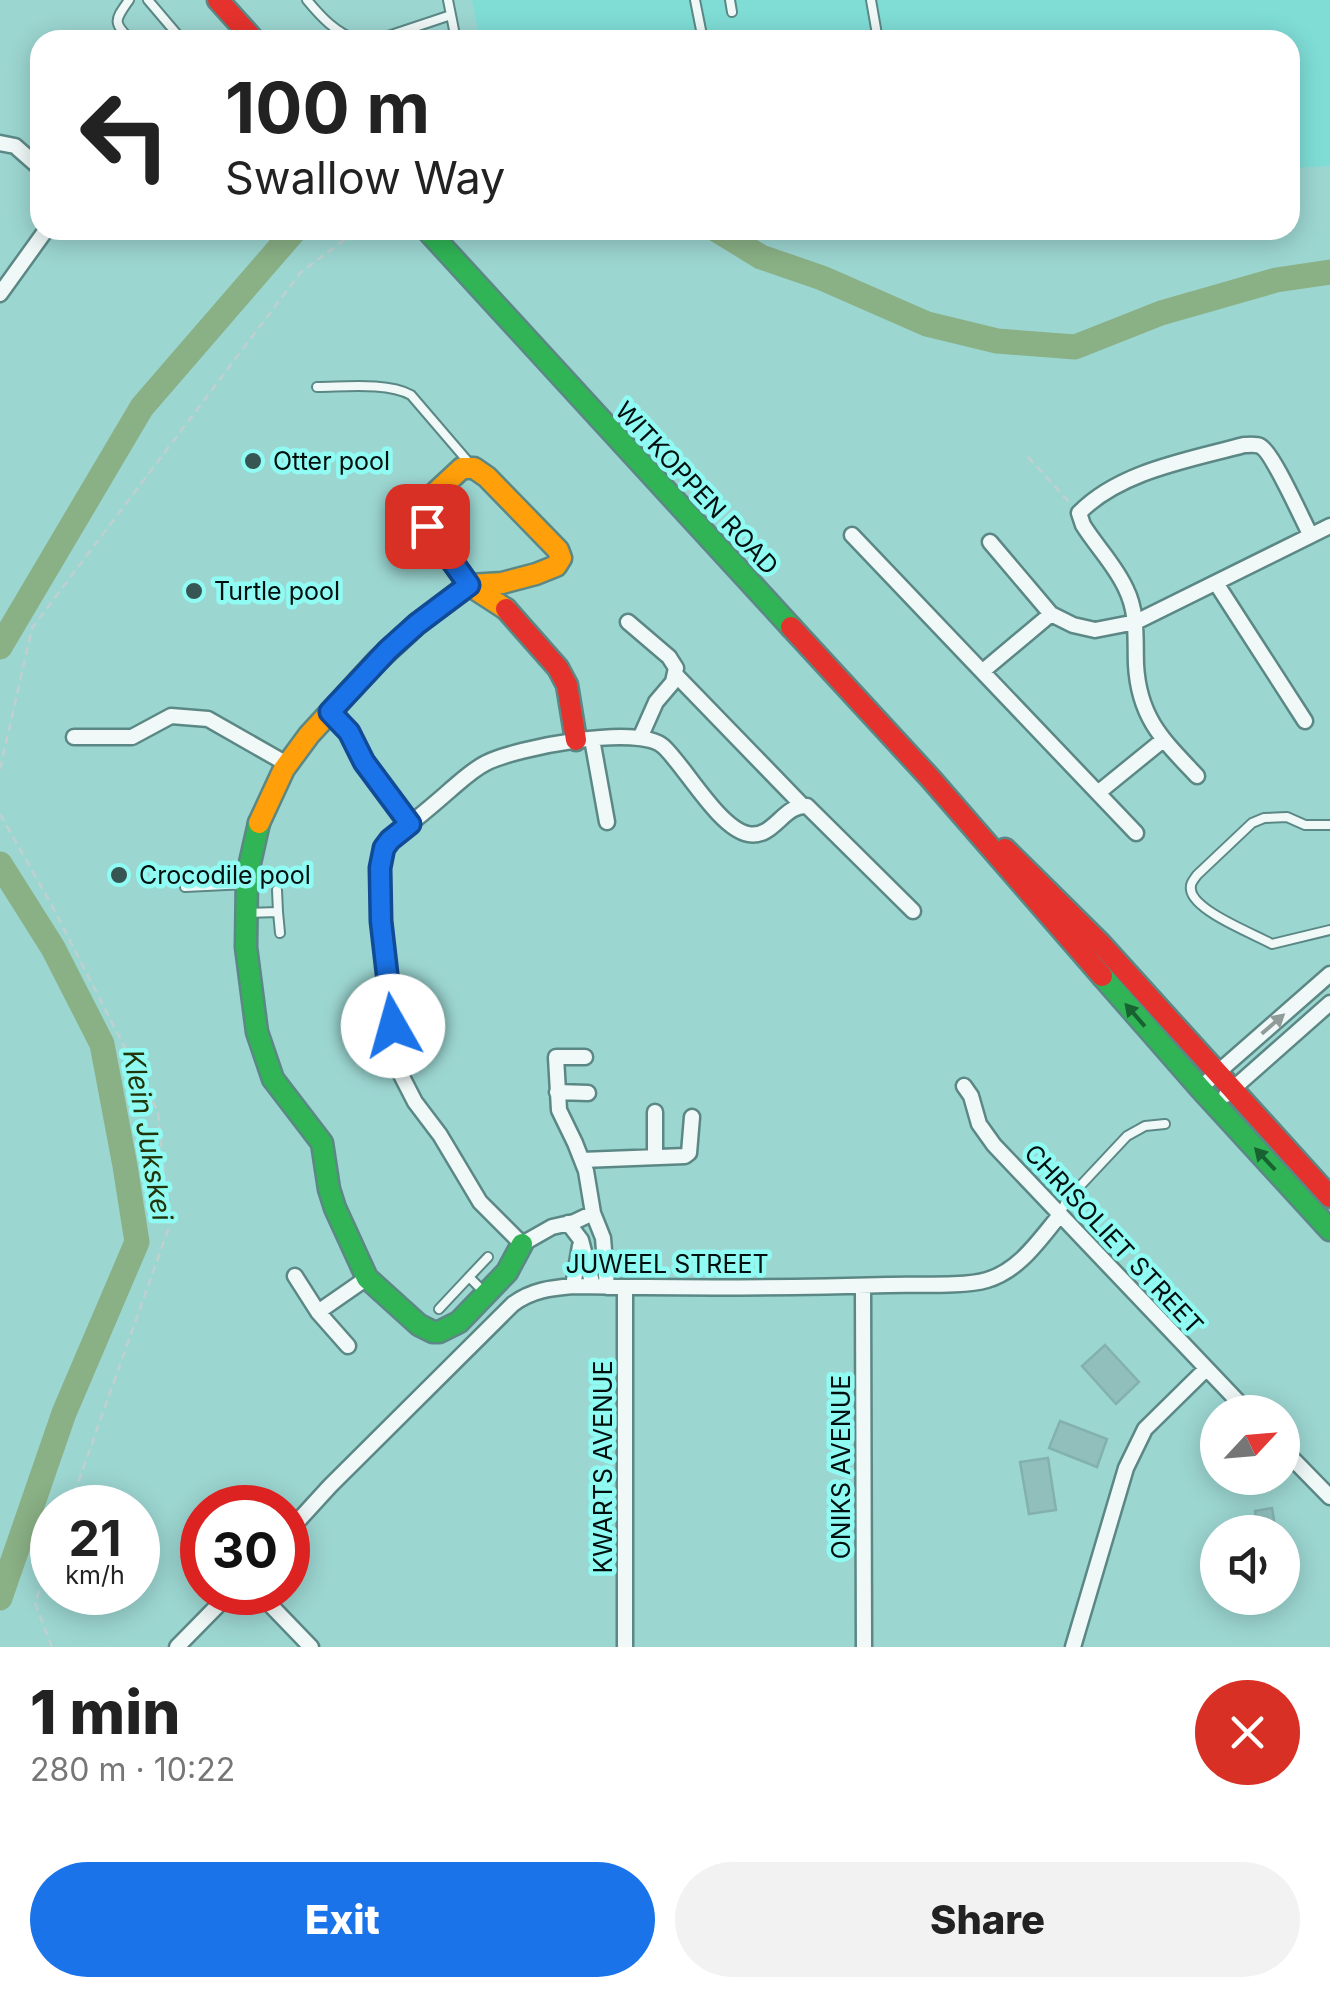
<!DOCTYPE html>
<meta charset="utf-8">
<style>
body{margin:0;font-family:Inter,sans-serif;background:#f2f2f2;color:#222;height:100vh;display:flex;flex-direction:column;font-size:38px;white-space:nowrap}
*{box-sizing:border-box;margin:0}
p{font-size:32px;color:#767676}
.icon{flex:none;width:55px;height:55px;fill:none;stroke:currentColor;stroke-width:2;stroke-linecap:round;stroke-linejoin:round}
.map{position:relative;height:1647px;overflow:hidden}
.drawer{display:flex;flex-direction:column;background:#fff;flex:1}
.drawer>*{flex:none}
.banner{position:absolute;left:30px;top:30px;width:1270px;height:210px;border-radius:30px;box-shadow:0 5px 25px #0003;background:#fff;color:#222;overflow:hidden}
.needle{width:65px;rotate:64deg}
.fabs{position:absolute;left:1200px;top:1395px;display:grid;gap:20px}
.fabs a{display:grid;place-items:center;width:100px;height:100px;border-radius:50%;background:#fff;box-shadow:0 5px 25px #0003;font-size:50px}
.speed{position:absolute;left:30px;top:1485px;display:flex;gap:20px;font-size:50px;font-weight:700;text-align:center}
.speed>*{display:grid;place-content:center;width:130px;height:130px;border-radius:50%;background:#fff;box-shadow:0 5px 25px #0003;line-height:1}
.speed small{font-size:25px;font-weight:400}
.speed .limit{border:15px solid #d22;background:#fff;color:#111}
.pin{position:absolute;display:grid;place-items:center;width:85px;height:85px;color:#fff;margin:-42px;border-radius:20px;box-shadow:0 5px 15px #0006}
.me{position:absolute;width:110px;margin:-55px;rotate:353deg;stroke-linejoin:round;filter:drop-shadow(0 0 8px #0008)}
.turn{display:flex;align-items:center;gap:35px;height:210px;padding:0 30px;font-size:45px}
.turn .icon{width:130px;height:130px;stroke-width:2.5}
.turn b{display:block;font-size:70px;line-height:85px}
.round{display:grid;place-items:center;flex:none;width:105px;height:105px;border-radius:52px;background:#f2f2f2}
.summary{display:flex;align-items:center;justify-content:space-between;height:170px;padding:0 30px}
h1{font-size:60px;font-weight:800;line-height:75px}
.button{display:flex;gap:20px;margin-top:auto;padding:20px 30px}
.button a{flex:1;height:115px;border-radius:60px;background:#1a73e8;color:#fff;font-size:40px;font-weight:800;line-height:115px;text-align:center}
.button a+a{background:#f2f2f2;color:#222}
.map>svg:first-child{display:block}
.built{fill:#7fddd6}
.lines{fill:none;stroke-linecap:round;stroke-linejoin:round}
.river{stroke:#8ab085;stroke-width:25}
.building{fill:#90bfbc;stroke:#83b2ae;stroke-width:2.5}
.lane-casing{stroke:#5b8885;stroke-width:12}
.street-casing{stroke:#5b8885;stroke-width:19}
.fast-casing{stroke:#5b8885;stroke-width:25}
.slow-casing{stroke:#5b8885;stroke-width:25}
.jam-casing{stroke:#5b8885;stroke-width:25}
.path{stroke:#bfd0cf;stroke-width:2.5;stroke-dasharray:8 5;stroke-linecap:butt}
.lane{stroke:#f0f9f8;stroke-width:8}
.street{stroke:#f0f9f8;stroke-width:14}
.fast{stroke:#30b455;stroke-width:20}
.slow{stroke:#ff9f0a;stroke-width:20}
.jam{stroke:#e5322d;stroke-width:20}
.oneway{fill:#186232}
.oneway2{fill:#909c9a}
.route-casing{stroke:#114b97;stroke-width:25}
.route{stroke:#1a73e8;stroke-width:18}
.poi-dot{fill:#375552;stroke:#90fbf3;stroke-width:4}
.labels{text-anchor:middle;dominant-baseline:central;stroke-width:9;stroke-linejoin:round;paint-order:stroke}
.poi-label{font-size:25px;fill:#00100e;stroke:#90fbf3;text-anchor:start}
.street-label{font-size:25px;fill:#00100e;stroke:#90fbf3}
.water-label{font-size:28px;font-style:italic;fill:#223508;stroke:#90fbf3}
</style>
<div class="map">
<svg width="1330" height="1647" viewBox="0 0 1330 1647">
<rect width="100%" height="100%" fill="#9cd6d1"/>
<path class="built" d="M472,0H1330V166L1290,168V40H480Z"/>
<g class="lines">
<path class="river" d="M717,230L761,257L822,278L927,324L997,341L1075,347L1161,313L1276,280L1330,272
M0,647L142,407L295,230
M0,864L53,948L102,1044L125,1166L137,1242L64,1413L0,1598"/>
</g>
<path class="building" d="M1105,1345L1139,1382L1116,1404L1082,1366Z
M1060,1421L1107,1439L1097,1467L1049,1448Z
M1048,1458L1056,1510L1029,1514L1020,1462Z
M1272,1508L1276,1532H1258L1255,1511Z"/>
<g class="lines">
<g class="lane-casing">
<path id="lane" d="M129,0C115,20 112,22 131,40
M148,0L182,40
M307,0C321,17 336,33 357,40
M448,0L454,30L451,40
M695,0L703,40
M730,0L732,12
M871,0L878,40
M370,40L382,38L451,15
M317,387C344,387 387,382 411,395L471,465
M1330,825H1305L1287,817L1264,818L1252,823L1197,875C1193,881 1190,883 1191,890C1194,911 1254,934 1272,944L1330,930
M185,887L247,884
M278,912L280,933
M250,913L278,912L277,890
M1060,1215L1066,1201L1127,1136L1145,1126L1165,1124
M483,1291L469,1277L488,1257
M439,1309L469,1277"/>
</g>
<g class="street-casing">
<path id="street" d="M0,143L15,146L40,168
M0,294L46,230
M852,535L1136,833
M990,542L1051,614L1073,625L1095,630L1136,622L1330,526
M1216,583L1305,721
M628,622L669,657L676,668L673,682L656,702L640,738
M983,671L1051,614
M676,675L802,805
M330,712L349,733L364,762L410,824
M74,737H132L171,716L208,719L287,764
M592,739L607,822
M1197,776C1163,740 1139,718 1136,665C1135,639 1138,613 1126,589C1116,566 1096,546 1083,525L1079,513C1120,471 1189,460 1244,445C1248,445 1256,444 1260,446C1272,451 1302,519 1310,534
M1099,792L1163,740
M585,1057H556L559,1110L575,1143L586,1171L593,1213L603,1238L607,1287
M964,1086L971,1096L979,1124L994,1145L1248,1412
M1200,1088L1330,974
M557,1092L588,1093
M1226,1095L1330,1003
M655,1112V1157
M582,1160L685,1156L689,1153L692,1117
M593,1213L574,1222L552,1227L522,1244L480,1202L440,1135L415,1102L397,1067L381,921L380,868L382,852L390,840C410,824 430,808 449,791C461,781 472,770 486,763C515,748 640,723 664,747C686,768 719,828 748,834C774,839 783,804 807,806L913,911
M568,1223L581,1240L593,1286
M295,1276L318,1312L348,1346
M573,1286L580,1246
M863,1286L864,1647
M625,1287V1647
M318,1312L367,1278
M1282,1448L1330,1497
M288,1532L330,1486L513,1304C532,1290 551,1288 573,1286C678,1288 783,1288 888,1285C914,1284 964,1287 987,1280C1020,1270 1039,1240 1060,1215
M258,1592L311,1647
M177,1647L231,1592
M1073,1647L1126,1468L1145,1429L1206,1369"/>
</g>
<g class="fast-casing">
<path id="fast" d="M427,230L791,627
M259,823L247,876L246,947L257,1032L273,1079L322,1143L329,1189L335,1208L367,1278L419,1325L433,1332H439L459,1322L507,1272L522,1244
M1102,976L1200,1088L1330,1230"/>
</g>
<g class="slow-casing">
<path id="slow" d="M259,823L284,769L309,735L377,661L417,624L469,585L502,583L536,574L556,566L561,558L558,550L487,477L474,468H462L435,493L428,509L427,526L469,585L506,609"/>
</g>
<g class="jam-casing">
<path id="jam" d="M218,0L254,40
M506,609L558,668L567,685L576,740
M791,627L931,779L1102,976
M1005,849L1100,943L1330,1197"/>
</g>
<path class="path" d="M1028,457L1071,504
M0,769L32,628L301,272L358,230
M0,814L50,902L158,1112L169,1227L69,1508
M52,1647L35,1603L52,1555"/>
<use href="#lane" class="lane"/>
<use href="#street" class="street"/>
<use href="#fast" class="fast"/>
<use href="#slow" class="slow"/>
<use href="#jam" class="jam"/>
</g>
<defs><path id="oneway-solid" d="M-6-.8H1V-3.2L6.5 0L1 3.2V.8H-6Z" transform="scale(2.5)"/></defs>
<g class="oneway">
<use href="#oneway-solid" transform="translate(1135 1015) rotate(-131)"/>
<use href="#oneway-solid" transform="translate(1265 1159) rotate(-133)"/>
</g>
<use class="oneway2" href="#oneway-solid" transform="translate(1273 1024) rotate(-41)"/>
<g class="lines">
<g class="route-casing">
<path id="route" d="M393,1026L381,921L380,868L384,848L390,840L410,824L364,762L349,732L330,712L388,650L417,624L469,585L427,526"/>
</g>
<use href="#route" class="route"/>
</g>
<g class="poi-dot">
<circle cx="253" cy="461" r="10"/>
<circle cx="194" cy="591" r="10"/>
<circle cx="119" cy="875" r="10"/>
</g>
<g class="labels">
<g class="poi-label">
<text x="273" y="461">Otter pool</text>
<text x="214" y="591">Turtle pool</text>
<text x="139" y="875">Crocodile pool</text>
</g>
<g class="street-label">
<text transform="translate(697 488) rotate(47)">WITKOPPEN ROAD</text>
<text transform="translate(1114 1239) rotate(47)">CHRISOLIET STREET</text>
<text x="667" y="1264">JUWEEL STREET</text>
<text transform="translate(603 1467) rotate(-90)">KWARTS AVENUE</text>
<text transform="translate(841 1467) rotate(-90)">ONIKS AVENUE</text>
</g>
<g class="water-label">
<text transform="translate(148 1135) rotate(80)">Klein Jukskei</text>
</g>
</g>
</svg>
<div class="fabs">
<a><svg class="needle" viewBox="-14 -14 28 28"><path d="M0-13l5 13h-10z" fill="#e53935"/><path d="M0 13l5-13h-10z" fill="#767676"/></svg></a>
<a><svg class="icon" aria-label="sound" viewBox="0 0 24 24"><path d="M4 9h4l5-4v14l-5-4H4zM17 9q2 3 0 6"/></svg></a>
</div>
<div class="speed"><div>21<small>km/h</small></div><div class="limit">30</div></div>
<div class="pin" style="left:427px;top:526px;background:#d93025"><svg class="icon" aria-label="arrive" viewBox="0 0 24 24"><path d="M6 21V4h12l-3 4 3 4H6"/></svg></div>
<svg class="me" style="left:393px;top:1026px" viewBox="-20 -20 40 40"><circle r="19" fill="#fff"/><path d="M0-13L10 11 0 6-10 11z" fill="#1a73e8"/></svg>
<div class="banner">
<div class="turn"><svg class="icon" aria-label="left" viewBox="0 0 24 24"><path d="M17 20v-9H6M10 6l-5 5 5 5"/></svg><div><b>100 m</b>Swallow Way</div></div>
</div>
</div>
<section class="drawer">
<div class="summary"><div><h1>1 min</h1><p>280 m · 10:22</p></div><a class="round" style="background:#d93025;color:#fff"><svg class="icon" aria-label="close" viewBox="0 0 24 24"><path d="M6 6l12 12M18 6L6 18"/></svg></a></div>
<div class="button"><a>Exit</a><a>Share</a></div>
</section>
